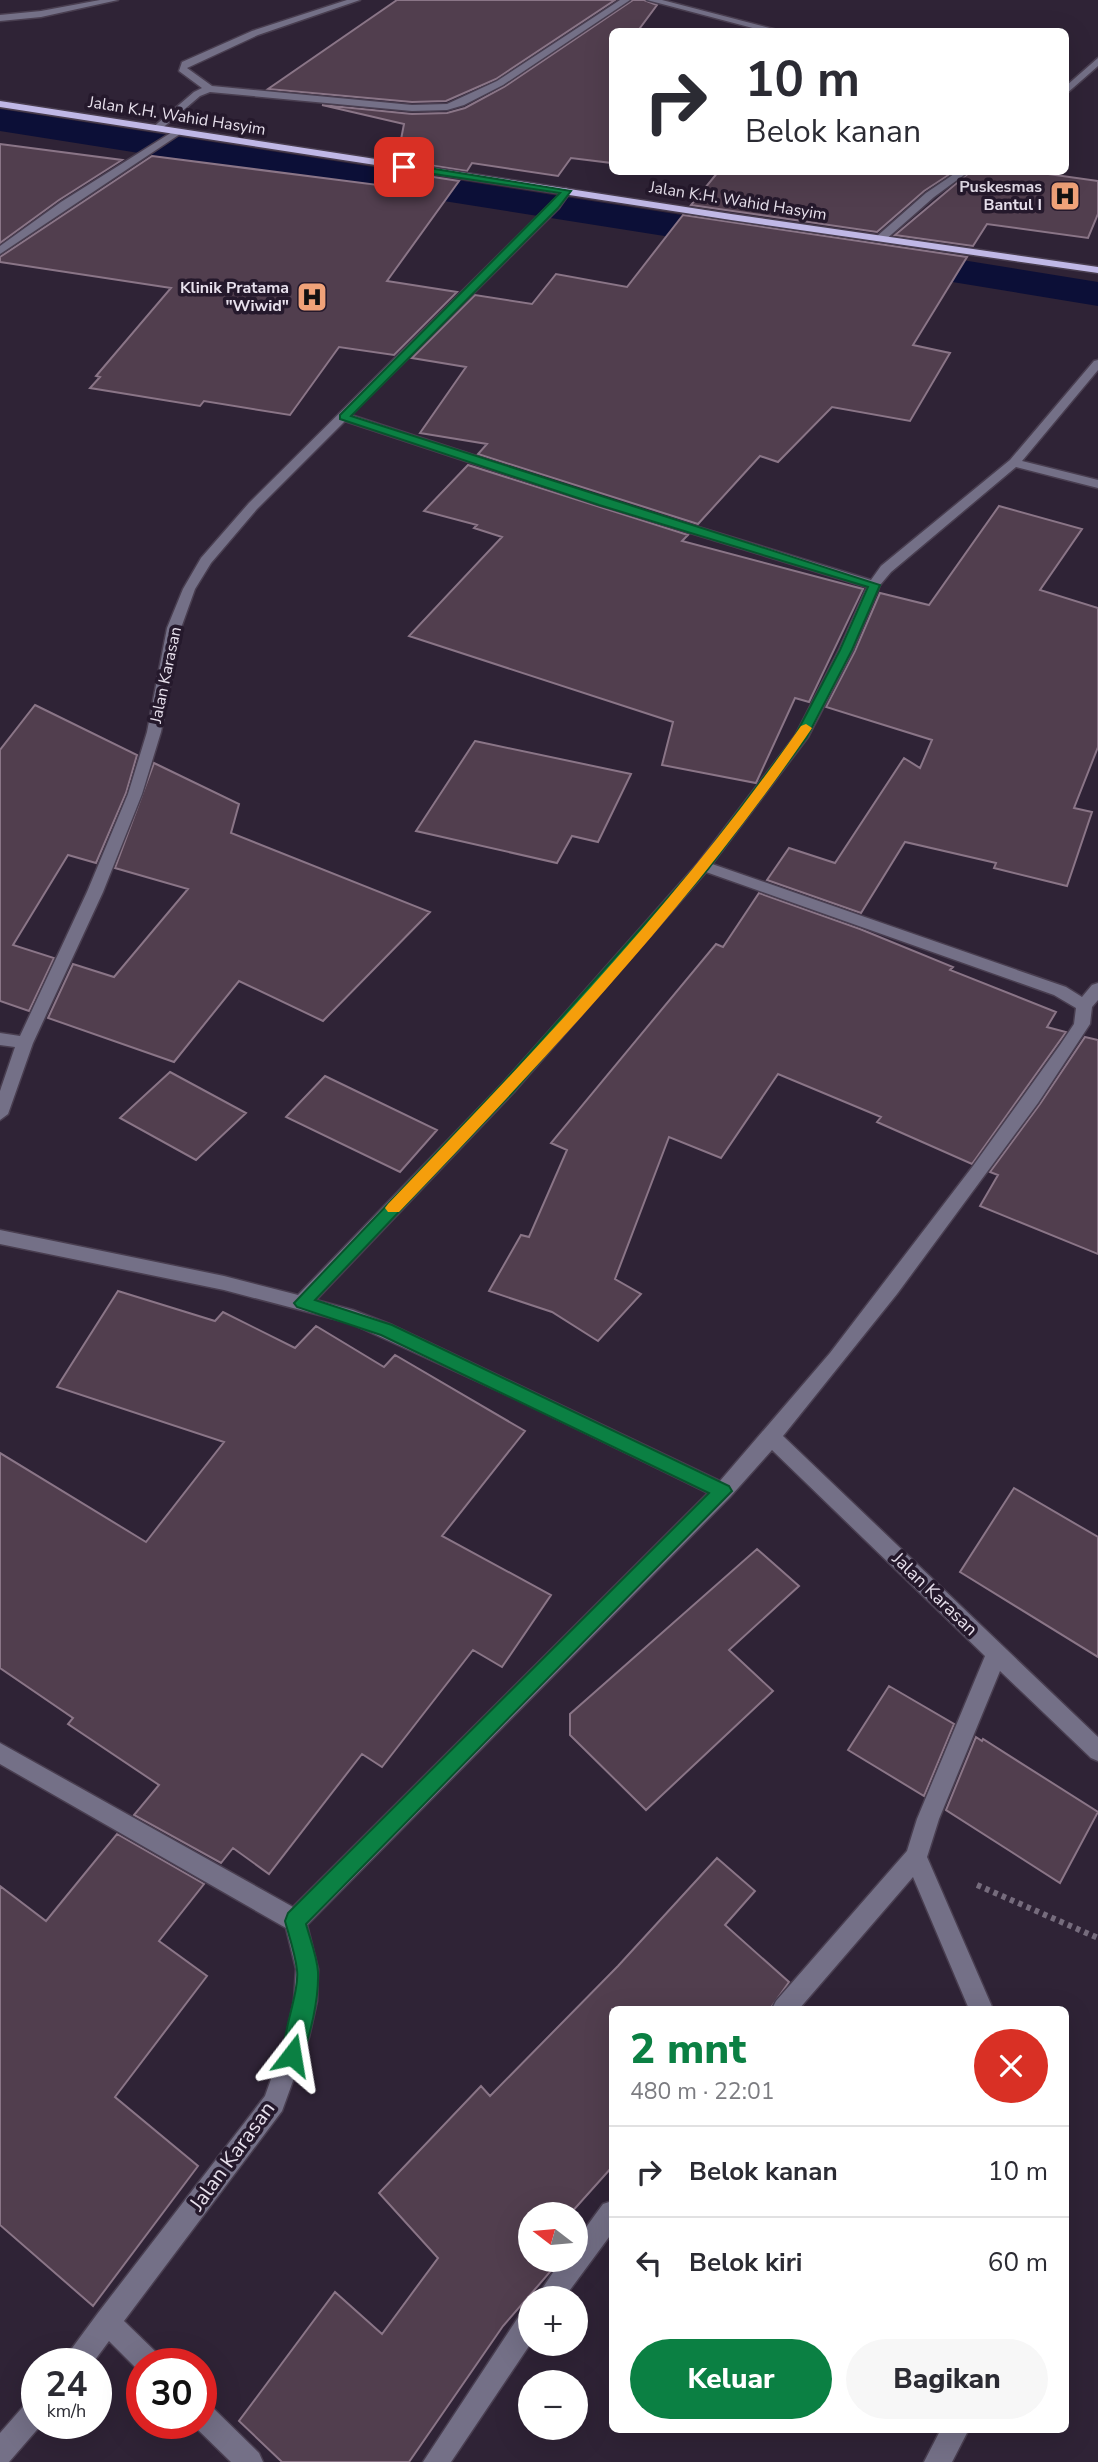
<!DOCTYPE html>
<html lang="id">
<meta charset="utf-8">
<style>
body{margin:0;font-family:"Nunito Sans",sans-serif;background:#f7f7f7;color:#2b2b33;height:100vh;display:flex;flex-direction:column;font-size:26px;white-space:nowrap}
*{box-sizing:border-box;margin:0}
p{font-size:23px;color:#7c7c81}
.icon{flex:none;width:38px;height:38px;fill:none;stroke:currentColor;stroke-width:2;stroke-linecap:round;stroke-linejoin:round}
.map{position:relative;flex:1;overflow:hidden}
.details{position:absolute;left:609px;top:2006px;width:460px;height:427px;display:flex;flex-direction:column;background:#fff;border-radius:10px;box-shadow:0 7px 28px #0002}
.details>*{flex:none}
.banner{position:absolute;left:609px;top:28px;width:460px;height:147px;border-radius:10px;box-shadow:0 7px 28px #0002;background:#fff;color:#2b2b33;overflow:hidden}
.needle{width:46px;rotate:286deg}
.tools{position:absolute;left:518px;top:2202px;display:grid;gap:14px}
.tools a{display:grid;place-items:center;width:70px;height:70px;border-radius:50%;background:#fff;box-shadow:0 7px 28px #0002;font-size:35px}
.speed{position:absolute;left:21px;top:2348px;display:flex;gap:14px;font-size:35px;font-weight:700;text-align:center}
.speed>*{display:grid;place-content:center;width:91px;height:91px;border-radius:50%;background:#fff;box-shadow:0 7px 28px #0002;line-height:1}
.speed small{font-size:18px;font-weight:400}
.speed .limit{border:10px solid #d22;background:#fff;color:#111}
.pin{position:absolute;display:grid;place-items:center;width:60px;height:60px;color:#fff;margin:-30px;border-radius:14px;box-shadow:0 4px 10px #0006}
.me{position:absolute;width:77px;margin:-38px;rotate:14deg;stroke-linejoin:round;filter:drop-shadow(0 0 5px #0008)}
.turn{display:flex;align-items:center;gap:24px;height:147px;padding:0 21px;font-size:32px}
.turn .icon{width:91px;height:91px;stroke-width:2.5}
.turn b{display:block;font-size:49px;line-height:60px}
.round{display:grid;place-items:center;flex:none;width:74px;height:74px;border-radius:37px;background:#f7f7f7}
.summary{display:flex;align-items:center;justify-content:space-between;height:119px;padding:0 21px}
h1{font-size:42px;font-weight:800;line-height:52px;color:#0b8043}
.action{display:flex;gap:14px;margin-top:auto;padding:14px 21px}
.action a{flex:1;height:80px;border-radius:42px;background:#0b8043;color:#fff;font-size:28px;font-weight:800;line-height:80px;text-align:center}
.action a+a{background:#f7f7f7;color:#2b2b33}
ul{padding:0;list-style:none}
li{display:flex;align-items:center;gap:21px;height:91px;padding:0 21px;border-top:2px solid #e1e1e2}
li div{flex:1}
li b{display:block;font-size:26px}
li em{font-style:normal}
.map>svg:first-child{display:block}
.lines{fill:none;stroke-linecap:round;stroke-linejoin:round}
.canal{fill:#0c0f37;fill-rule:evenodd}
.building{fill:#513e4e;stroke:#8a7587;stroke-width:2}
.minor-casing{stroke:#493e50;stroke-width:3}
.major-casing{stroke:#493e50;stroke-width:3}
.path{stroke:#766c7d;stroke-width:6;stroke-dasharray:4.5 4.5;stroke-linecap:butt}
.minor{fill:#747087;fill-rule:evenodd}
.major{fill:#c0b8e6;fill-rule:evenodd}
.route{fill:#0b8043;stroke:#07532c;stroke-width:2}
.slow{fill:#f59e0b}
.labels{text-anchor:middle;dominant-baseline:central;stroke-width:7;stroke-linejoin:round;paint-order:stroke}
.far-street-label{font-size:16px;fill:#e8e1ed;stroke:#25192c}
.far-poi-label{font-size:16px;font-weight:bold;fill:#e8e1ed;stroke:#25192c;text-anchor:end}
.street-label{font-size:18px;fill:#e8e1ed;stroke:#25192c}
.near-street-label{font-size:21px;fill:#e8e1ed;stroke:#25192c}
</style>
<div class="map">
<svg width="1098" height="2462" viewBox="0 0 1098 2462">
<rect width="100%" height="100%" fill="#2f2336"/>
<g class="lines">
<path class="canal" d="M0,109L766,228L780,232L786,240L780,248L766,252L0,131Z
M869,245L1098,282V306L855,266L849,257L855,248Z"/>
</g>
<path class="building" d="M397,0H615L496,79L446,101L412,102L268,89Z
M633,0H644L657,5L637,32H612V163L571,158L558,176L472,163L467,171L397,160L404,124L322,105L412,114L447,113L465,108L504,87Z
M0,144L122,160L59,200L0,243Z
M152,156L393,187L395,171L459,181L387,281L457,292L394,355L339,347L290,415L204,401L200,406L90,388L100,377L96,376L171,288L0,262V257Z
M718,172H953L924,191L877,232L691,205Z
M970,172H1034L1098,181V214L1088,238L987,224L973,246L895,235Z
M683,215L967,257L913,345L950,353L910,421L832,407L778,462L760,456L698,524L478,454L487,444L420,433L466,367L412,358L475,295L532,304L556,274L627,287Z
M468,465L688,535L682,541L863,589L809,702L795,698L756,783L662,765L673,722L409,636L502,537L474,528L477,525L424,511Z
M999,506L1082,529L1040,590L1098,608V747L1074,808L1092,812L1067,886L994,868L996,863L905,842L861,913L767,880L789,848L835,863L904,758L920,768L932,740L826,707L855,651L880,593L929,605Z
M35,705L137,755L126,793L96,863L68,855L13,945L54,958L29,1011L0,1001V750Z
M475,741L631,774L598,842L572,836L557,863L416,831Z
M154,763L239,804L231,833L430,912L323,1021L239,981L174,1062L48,1018L73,964L114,977L188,889L115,868Z
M759,893L860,929L953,967L950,970L1056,1012L1047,1027L1066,1032L972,1164L877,1122L881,1117L778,1074L721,1158L669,1137L615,1279L641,1294L598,1341L552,1312L489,1291L521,1235L529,1237L567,1150L551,1143L716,944L723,947Z
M1085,1037L1098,1040V1254L980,1206L998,1175L990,1172L1040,1104Z
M170,1072L246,1113L196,1160L120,1118Z
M325,1076L437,1130L400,1172L286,1117Z
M118,1291L215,1321L223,1312L295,1348L316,1326L384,1367L395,1355L525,1431L442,1536L551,1595L502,1667L473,1650L382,1767L362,1754L269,1874L233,1848L221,1863L134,1815L159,1785L68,1724L73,1718L0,1668V1453L146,1542L224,1442L57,1387Z
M1014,1488L1098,1537V1657L960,1572Z
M757,1549L799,1586L729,1650L773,1691L646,1810L570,1735V1714Z
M889,1686L954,1724L924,1796L848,1750Z
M976,1737L982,1741L983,1739L1098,1812L1060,1883L946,1810Z
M117,1834L204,1884L159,1941L207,1976L115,2097L198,2166L93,2306L0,2225V1886L46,1921Z
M717,1858L755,1891L725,1925L789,1982L770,2009H612V2167L570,2214H530L529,2259H559L550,2272L503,2326L409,2462H282L239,2421L335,2292L382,2334L438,2258L379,2193L481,2086L490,2096L618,1966Z"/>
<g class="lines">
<g class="minor-casing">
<path id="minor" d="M100,0H118L41,17L0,21V15L41,11Z
M347,0H360L258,35L187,68L212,86L412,105L447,104L497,81L620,0H630L503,85L464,105L447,110L412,111L210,92L200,96L159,131L151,129L194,92L202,88L179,71L182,62L252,31Z
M647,0H662L785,32H768Z
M1098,58V66L1066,94V86Z
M177,129L182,132L180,134L0,254V246L61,202Z
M957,172H968L934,197L884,241H876V237L926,193Z
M566,188L571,191L559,208L351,415L607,499L871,580L881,566L1010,460L1094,361L1098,360V370L1022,461L1098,480V488L1016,467L891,572L880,585L853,650L808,737L712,864L1066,987L1082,997L1092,985L1098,983V1000L1092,1007L1090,1024L1038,1103L897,1294L783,1436L1098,1737V1761L1091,1758L1000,1671L939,1819L927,1857L993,2009H969L913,1877L799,2009H772L776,2001L907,1851L917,1819L985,1656L772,1450L730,1497L307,1925L318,1969L317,2001L309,2037L282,2111L124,2321L159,2355L163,2364H142L141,2373L109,2341L92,2364H63L67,2355L98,2313L265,2096L286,2037L294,2001L296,1969L286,1928L0,1764V1743L293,1907L708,1493L514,1398L350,1323L224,1290L0,1244V1230L224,1276L298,1295L502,1084L698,863L795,736L839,650L867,587L599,505L345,421L257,509L211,563L195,589L181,628L161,732L142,794L103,892L33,1043L8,1114L0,1120V1091L15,1047L0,1045V1033L20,1036L87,892L128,794L147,732L167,628L183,589L201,558L249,503ZM706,872L1054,995L1076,1008L1074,1024L1060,1045L973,1166L830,1353L720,1481L392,1325L353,1310L316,1300L514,1092Z
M612,2201V2233L564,2298H536L562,2259H576V2241L603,2204Z
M530,2309L531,2343L451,2462H423L521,2313Z
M37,2397V2424H42L9,2462H0V2433L28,2401Z
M201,2401L210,2405L259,2453L263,2462H231L192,2424H201Z
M941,2429H969L952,2462H924Z"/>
</g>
<g class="major-casing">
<path id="major" d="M0,101L731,214L1098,267V273L731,220L0,107Z"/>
</g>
<path class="path" d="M977,1885L1098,1938"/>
<use href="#minor" class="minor"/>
<use href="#major" class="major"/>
</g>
<path class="route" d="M404,164L571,191L558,208L351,416L880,585L852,650L807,737L708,869L513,1092L315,1300L392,1325L729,1486L732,1491L306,1924C310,1939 317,1956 318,1972C319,2000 310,2036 300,2063L292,2066L285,2063C277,2045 300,1994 297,1970C295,1953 289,1936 285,1921L288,1913L709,1493L381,1335L297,1307L294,1303L502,1084L699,863L795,736L840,650L868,587L599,505L340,419V415L560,193L401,169L399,167Z"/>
<path class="slow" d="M806,724L812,728L810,731C691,905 544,1060 399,1212H388L385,1208L388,1204C534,1052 681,898 801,726Z"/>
<defs>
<g id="hospital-square" transform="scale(1.575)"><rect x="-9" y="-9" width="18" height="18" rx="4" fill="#f0a279" stroke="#25192c"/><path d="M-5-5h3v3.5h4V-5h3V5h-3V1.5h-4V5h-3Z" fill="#111"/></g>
</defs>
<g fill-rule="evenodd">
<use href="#hospital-square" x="1065" y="196"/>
<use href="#hospital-square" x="312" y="297"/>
</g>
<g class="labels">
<g class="far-street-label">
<text transform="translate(177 116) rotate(9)">Jalan K.H. Wahid Hasyim</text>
<text transform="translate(738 201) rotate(9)">Jalan K.H. Wahid Hasyim</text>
<text transform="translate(166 675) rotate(-78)">Jalan Karasan</text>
</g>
<g class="far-poi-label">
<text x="1042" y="187">Puskesmas<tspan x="1042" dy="18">Bantul I</tspan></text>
<text x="289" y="288">Klinik Pratama<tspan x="289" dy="18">"Wiwid"</tspan></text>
</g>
<g class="street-label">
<text transform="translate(935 1594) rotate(44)">Jalan Karasan</text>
</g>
<g class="near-street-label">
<text transform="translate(232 2156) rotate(-54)">Jalan Karasan</text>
</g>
</g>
</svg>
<div class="tools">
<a><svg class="needle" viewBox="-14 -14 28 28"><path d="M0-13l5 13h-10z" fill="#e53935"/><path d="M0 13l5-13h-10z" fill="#7c7c81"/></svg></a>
<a>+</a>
<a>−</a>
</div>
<div class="speed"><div>24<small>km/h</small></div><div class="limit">30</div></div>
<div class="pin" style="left:404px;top:167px;background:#d93025"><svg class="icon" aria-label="arrive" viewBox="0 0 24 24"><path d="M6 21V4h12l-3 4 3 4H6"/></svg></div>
<svg class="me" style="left:292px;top:2055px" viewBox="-20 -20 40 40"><path d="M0-17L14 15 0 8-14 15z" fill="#0b8043" stroke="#fff" stroke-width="4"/></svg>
<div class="banner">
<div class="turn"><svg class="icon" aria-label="right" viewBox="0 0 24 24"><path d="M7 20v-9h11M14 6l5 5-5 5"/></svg><div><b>10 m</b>Belok kanan</div></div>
</div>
<section class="details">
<div class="summary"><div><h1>2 mnt</h1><p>480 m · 22:01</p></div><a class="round" style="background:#d93025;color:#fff"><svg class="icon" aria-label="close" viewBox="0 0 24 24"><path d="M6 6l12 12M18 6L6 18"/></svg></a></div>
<ul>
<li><svg class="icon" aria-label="right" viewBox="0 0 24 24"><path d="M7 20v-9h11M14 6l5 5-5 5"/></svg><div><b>Belok kanan</b></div><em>10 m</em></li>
<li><svg class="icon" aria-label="left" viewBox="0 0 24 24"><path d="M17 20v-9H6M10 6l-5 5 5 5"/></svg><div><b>Belok kiri</b></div><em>60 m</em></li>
</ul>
<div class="action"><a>Keluar</a><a>Bagikan</a></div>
</section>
</div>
